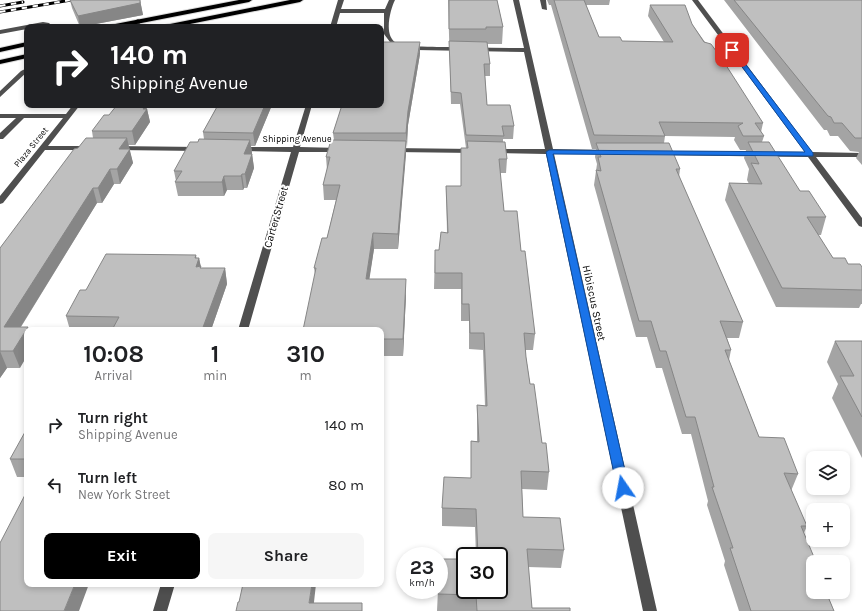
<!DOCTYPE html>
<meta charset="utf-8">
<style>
body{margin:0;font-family:Karla,sans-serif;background:#f6f6f6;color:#202124;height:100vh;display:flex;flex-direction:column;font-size:15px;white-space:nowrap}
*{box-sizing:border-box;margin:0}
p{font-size:13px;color:#757577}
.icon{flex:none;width:22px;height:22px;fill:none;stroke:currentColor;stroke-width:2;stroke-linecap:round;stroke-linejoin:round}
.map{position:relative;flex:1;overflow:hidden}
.side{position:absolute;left:24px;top:327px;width:360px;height:260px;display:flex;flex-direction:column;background:#fff;border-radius:8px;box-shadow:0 2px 6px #0003}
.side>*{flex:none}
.banner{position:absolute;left:24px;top:24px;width:360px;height:84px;border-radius:8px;box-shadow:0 2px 6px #0003;background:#202124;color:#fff;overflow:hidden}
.fabs{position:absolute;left:806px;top:451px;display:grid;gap:8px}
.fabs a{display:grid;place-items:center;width:44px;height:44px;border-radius:8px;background:#fff;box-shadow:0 2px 6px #0003;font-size:20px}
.speed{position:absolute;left:396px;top:547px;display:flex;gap:8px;font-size:20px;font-weight:700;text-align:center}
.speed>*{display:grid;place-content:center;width:52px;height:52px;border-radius:50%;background:#fff;box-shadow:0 2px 6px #0003;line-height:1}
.speed small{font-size:10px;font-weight:400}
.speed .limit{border:2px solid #111;border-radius:6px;background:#fff;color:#111}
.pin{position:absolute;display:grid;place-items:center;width:34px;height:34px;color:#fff;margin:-17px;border-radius:8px;box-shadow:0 2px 6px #0006}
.me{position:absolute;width:44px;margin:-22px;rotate:348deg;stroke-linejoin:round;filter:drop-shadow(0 0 3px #0008)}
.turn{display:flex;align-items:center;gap:14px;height:84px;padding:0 20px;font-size:18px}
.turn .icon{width:52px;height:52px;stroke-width:2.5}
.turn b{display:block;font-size:28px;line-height:34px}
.eta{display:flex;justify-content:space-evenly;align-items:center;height:68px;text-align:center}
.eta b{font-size:24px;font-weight:700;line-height:28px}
.button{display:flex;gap:8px;margin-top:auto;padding:8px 20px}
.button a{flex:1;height:46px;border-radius:8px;background:#000;color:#fff;font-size:16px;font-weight:700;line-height:46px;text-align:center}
.button a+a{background:#f6f6f6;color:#202124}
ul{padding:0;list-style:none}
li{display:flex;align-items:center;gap:12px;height:60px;padding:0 20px}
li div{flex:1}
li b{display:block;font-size:15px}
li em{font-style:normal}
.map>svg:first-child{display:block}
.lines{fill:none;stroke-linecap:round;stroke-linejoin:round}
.highway-casing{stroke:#dbdbdb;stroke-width:2}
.minor{fill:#4f4f4f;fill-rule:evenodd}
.highway{fill:#000;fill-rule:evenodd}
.rail-casing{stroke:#000;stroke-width:3}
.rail{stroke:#fff;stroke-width:2;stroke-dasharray:5.5;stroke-linecap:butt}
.wall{fill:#a4a4a4}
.shaded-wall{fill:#868686}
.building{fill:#bfbfbf;stroke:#868686}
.route{fill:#1a73e8;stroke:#114b97}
.labels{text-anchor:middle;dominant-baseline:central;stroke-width:4;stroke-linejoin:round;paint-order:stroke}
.far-street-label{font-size:9px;fill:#000;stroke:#fff}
.street-label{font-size:11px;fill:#000;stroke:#fff}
</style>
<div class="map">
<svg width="862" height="611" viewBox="0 0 862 611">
<rect width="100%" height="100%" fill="#fff"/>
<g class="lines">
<g class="highway-casing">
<path id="highway" d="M239,0H252L249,2L121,27H107L110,25Z
M290,0H303L300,2L175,27H162L165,25Z
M27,42V46L0,52V48Z
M27,54V58L0,64V60Z"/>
</g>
<path class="minor" d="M338,0H344L341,9H385L389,0H395C390,10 383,37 397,43C406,48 426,46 437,47C466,47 495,48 524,48L513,0H519L553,149L608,150L612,152L608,154H554L657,611H643L546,154L492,153L488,151L492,149H545L524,52L416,50L393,46L384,34V13H340L336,27H330Z
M540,0H546L547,10L542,9Z
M692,0H698L812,152L862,153V157H816L862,218V227L859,226L808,157L657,155L656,153L660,151L805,152Z
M138,19L141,21L138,27H132L136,20Z
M43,22L49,23L53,27L45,26L27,27V29L0,34V30Z
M27,68V72L0,97V91L21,71Z
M73,105H80L48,146H92L96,148L95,150H45L3,203L0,204V196L63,118H24L3,139H0V133L16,118H0V114H66Z
M306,105H312L300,147L340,148L344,150L340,152H299L248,330H238L291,152L238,151L234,149L238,147H293Z
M113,146L200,147L204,149L200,151L116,150L112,148Z
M391,148L474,149L478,151L474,153L394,152H391Z
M161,584H175L167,611H153Z"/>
<use href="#highway" class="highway"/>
<g class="rail-casing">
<path id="rail" d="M0,6L23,2
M0,12L71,0"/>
</g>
<use href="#rail" class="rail"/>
</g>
<path class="wall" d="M70,0H140L143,15L80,27L72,8Z
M448,0H497L503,27L502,44H487L490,64V76H485L487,105L514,126L513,139H503V142L507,159L506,173H500L504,211L521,251L535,334L533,350H525L530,384L542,443L549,472L547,490L522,489L523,517L564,550L561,568L528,567L532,608L570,611H437L438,590H465L499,556H476L475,527L442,526V508L471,478V441H477V405L485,406L483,350L469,349V321H461V289H434L435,250H439L447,233L446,186H461V148H466L460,104H451Z
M547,0H610L609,5H586L599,37L622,41L664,42L648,16L650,5L692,24L763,123L761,132L764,136L762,142L800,191L826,217L821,235H818L833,258L848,264L862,267V304H861L859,308L776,307L725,200L729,183L749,184L747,180L749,169L744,158L746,150H740L734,140L735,137L665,136L664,143L680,169L679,177L743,322L739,338H727L731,350L729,360L759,437L798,474L791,491L807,526L804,533L813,592H828L827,594L834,611H739L724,565L725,561L707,505L708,501L691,434H682L662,368H656L647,337H636L594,185L597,164L595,157L596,149H592L551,5H549Z
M724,0H862V165L856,158L859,152L850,151L838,136H830L827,130H824Z
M420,54L408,125L398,249H374L369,279L406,295L403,356H381V330L315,274L314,268L327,238L336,200H324L323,185L327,170L326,157L334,140L333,133L342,107L341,105H381Z
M218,105H272L255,146H251L254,168L247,188H244L243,190H227L224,196H178L175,182L176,181L174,171L198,142L204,139L203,132Z
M147,109L150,122L135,145H128L133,163L120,184H114L102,203H97L21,327L20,368H7L0,378V248L78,148L93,138L92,131L109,115Z
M196,255V258H199L201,268H225L227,284L211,330H70L66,316L86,290Z
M835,341H862V458L832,398L838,384L827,362Z
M27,432V477H17L10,459Z"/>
<path class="shaded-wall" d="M140,0L143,15L80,27L78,16Z
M420,42V54L408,125L407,147L406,133L408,111Z
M146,105L147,110V109L150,122L135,145L132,131L143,109Z
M265,105H272L255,146L253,133Z
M127,138L133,163L120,184L117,169L119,149Z
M250,140L252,153L246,168L244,154Z
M406,141V155L398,249V234Z
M252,154L254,168L247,188L245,174Z
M110,169L114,184L102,203L98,188Z
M242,174L244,188L243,190L241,176Z
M224,176L227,190L224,196L222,182Z
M93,188L97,203L10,344L4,327Z
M373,233L374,249L367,295L366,279Z
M196,255L197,263L199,258L204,282H199L195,258Z
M225,268L227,284L211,330H202Z
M406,279V295L403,356V339Z
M28,327L29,330H27V356L20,368L13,351Z
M0,351L7,368L0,378Z
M75,584H89L79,611H64Z
M312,584H316L313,611L309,603Z"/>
<path class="building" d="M70,0H140V3L78,16Z
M449,0H497L503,27H486V29H449Z
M554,0H584L599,37H620L622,41L673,42L650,5H685L692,24L704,42L711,44L722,59L763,123H755L764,136H743L738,126L743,123L659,122L665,136L594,135Z
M734,0H862V138H855L842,123H834L831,117L828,116Z
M449,41L487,42L490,64H484L487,105H510L514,126H502L504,136L466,135L461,93L451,92Z
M381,42H420L408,111L406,133H333L342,105H381Z
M117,105H146L143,109H147L132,131H92L104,115H109Z
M218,105H265L253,133L203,132Z
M86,138H127L119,149H130L117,169H110L98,188H93L4,327H28L13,351H0V248L74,149L78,148Z
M199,139L250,140L244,154H252L245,174H242L241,176H224L222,182H175L182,171H174L190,142H198Z
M331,140L406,141L398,234L373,233L366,279H406L403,339H381V330H303L316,268H314L322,238H327L340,185H323L330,157H326Z
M467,141L505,142L507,159H499L504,211H517L521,251H525L535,334L524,333L526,357L530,384H534L542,443H546L549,472L521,471L523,517L560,518L564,550L527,549L532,608H570V611H477L476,595L438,594V590H439V559H465V590H499V556H478L476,509L442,508L444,477L471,478V441L479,442L477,405L487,406L484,333H470L469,304H462V273H435V250H439L441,232L448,233L446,186H461V148H468Z
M748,142H769L800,191H809L826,217H807L833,258H845L848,264H860L862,267V290L782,288L729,183L762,184L751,163L759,164Z
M596,143H669L680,169H676L743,322L720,321L731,350H725L759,437L784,438L798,474L784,473L807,526H801L816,562H813V592H826L834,611H751L730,548H733L712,487H714L695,417H686L666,351H660L651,321H639L596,170L601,171L598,157H601Z
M106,254L196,255L195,258H199L196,267L201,266L200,268H225L202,330H112L119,317L66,316L80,290H86Z
M835,341H862V417L840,376H854Z
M25,432H27V459H10Z
M27,491V584H75L64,611H0V543Z
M243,584H312L309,603H362V611H236L238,602H239Z"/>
<path class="route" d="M731,49H734L813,153V156L553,154L629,488L627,492L623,493L619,492L617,488L546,152L549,150L805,152L731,52Z"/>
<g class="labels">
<g class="far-street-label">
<text x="297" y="139">Shipping Avenue</text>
<text transform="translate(31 147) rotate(-51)">Plaza Street</text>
</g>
<g class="street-label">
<text transform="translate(276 217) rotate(-74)">Carter Street</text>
<text transform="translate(594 303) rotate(78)">Hibiscus Street</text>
</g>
</g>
</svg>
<div class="fabs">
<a><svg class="icon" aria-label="layers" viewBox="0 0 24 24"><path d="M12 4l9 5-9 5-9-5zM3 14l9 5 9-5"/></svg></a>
<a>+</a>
<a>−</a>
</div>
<div class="speed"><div>23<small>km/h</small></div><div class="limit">30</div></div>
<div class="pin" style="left:732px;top:50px;background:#d93025"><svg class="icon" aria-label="arrive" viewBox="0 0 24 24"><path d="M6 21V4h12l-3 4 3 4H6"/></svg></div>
<svg class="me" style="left:623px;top:488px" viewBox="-20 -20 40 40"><circle r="19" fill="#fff"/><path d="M0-13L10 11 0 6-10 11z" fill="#1a73e8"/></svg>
<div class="banner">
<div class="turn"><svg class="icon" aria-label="right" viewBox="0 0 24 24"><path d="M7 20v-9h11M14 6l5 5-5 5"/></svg><div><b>140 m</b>Shipping Avenue</div></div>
</div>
<section class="side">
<div class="eta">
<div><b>10:08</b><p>Arrival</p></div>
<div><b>1</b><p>min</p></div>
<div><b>310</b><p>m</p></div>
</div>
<ul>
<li><svg class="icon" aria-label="right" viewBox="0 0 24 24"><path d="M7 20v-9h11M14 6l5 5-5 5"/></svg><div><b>Turn right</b><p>Shipping Avenue</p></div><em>140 m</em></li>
<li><svg class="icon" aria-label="left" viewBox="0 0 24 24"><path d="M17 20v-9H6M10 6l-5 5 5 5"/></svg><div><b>Turn left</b><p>New York Street</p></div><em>80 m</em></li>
</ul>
<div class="button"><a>Exit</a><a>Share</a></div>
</section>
</div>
